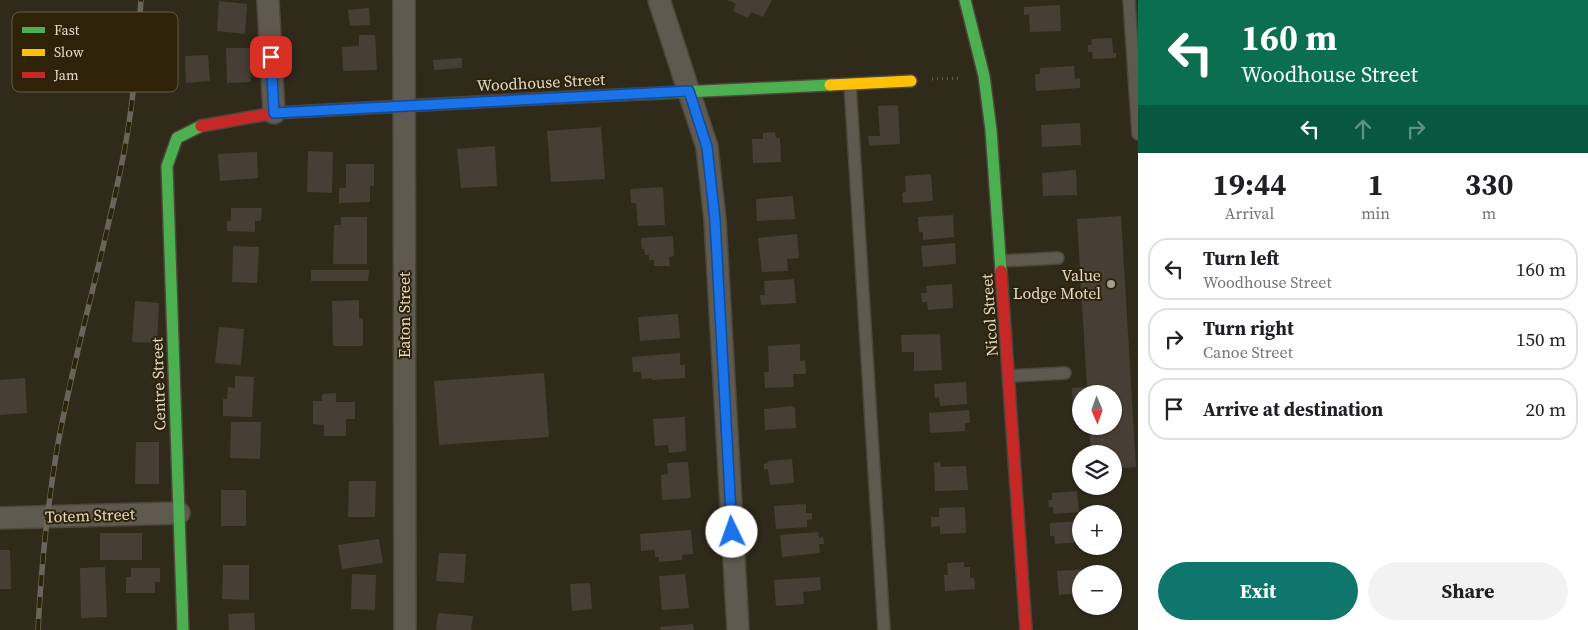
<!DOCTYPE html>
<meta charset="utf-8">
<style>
body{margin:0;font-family:"Source Serif 4",serif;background:#f2f2f2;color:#202124;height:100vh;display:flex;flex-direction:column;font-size:19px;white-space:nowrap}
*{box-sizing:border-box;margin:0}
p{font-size:16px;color:#757577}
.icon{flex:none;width:28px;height:28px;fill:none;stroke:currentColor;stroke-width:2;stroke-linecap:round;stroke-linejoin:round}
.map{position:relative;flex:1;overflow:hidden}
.side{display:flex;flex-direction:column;background:#fff;width:450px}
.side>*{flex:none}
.banner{background:#0b6e4f;color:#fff;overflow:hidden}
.needle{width:32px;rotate:178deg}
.fabs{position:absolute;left:1072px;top:385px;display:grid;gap:10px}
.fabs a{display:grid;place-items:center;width:50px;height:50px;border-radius:50%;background:#fff;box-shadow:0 1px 4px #0004;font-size:25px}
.pin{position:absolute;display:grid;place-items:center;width:42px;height:42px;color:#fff;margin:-21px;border-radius:10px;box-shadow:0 2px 8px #0006}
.me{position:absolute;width:55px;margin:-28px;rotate:357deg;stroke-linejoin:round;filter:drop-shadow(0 0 4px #0008)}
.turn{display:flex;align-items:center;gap:18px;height:105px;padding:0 20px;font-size:22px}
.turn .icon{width:65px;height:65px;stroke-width:2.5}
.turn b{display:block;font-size:35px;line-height:42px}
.lanes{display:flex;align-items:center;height:48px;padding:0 20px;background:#0003;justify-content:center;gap:25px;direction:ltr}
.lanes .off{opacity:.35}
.eta{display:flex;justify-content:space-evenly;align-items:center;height:85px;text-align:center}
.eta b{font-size:30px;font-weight:700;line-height:35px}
.button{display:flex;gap:10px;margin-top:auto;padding:10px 20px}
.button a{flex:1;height:58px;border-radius:30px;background:#0f766e;color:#fff;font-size:20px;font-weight:700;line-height:58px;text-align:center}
.button a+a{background:#f2f2f2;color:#202124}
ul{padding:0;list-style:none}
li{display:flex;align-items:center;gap:15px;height:62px;margin:0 10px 8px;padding:0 10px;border:2px solid #e0e0e0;border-radius:20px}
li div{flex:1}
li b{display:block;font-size:19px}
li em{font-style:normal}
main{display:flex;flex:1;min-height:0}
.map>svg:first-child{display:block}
.building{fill:#473f36}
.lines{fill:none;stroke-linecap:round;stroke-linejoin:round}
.lane-casing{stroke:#4c463b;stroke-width:14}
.street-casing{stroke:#4c463b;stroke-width:24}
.fast-casing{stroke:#4c463b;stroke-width:14}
.slow-casing{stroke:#4c463b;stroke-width:14}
.jam-casing{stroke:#4c463b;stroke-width:14}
.path{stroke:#635f56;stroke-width:3;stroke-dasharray:1 4;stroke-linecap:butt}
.lane{stroke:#5f5a50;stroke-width:11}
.street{stroke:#5f5a50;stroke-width:21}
.fast{stroke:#4caf50;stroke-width:11}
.slow{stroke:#ffc107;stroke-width:11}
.jam{stroke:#c62828;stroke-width:11}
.rail-casing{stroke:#69655a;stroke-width:5.5}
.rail{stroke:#2e2309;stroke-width:4;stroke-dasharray:11;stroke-linecap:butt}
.route-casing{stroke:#114b97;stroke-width:12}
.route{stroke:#1a73e8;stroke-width:9}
.poi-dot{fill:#a49e8f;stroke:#2e2309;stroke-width:2}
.labels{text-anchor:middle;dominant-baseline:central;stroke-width:4;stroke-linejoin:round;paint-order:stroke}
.street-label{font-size:16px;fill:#e3dccd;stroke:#2e2309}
.poi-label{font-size:16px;fill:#e3dccd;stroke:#2e2309;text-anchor:end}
.key{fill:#2e2309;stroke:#645a44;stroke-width:1}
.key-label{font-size:14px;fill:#e3dccd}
</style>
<main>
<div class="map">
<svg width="1138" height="630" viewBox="0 0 1138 630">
<rect width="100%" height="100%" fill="#302a1b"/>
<path class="building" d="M727,0H772L763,17L751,12L748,18L733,11L736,4Z
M219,1L247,4L245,34L217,31Z
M1060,5L1061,31L1030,32L1029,14L1024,15V7Z
M369,8L370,25L350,26L348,10Z
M359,35H375L377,70L343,71L342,47L359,46Z
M1112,38L1113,53H1116V58L1093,59L1092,52H1088V45H1092L1091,39Z
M226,48H250L251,82L227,83Z
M208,55L210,81L186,83L185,56Z
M462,58V68L434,70L433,60Z
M1074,66L1075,79L1080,78V88L1036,91L1035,74H1040V68Z
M898,105L900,144L869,146L868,136H880L878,106Z
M1080,123L1081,145L1042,147L1041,125Z
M601,127L605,179L551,182L547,131Z
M775,132L776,138H780L781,162L753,163L752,139H763V133Z
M495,146L497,186L461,188L457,149Z
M308,151L333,152L332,193L307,192Z
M257,152L258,178L220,181L218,154Z
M346,164H374V186H370V202L339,203V188H346Z
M1076,170L1077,195L1043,196L1042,173Z
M931,174L933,201L903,203L902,193L906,192L905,176Z
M663,187L665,225L638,226L636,203H631L630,189Z
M793,196L795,219L757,221L756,199Z
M231,208H262L261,221H255V232L227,231V221H231Z
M953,215L954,237L923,240V232H919L918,217Z
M1121,216L1136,467L1114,469V454H1091L1089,426H1114V394H1081V406L1073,407L1072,388L1087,387L1077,219Z
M341,217H367V264H333L334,225H341Z
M797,234L799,258L787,259L788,271L762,272L758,238Z
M673,236L674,256L669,257L670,266H654V260H649V255H645L644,249H642L641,238Z
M955,243L956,264L923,267L921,246Z
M233,246L259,247L257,283L232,282Z
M311,270H369L368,281H311Z
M794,279L796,303L761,305L760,295H765L764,281Z
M952,284L953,308L928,310L927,302H922L921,293H927L926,286Z
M359,300V319L363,318V346H333L332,301Z
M135,301L159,303L157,343L132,342Z
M678,314L680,338L640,341L638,317Z
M219,327L244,329L241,365L215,363Z
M940,334L942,370L914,371V352H902L901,335Z
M800,344V361L805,360L806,374H793L794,387L765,388L764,372H769L768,346Z
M680,353V365H685V378L652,380V378L642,379L641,372H633L632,357Z
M544,373L549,437L439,445L434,381Z
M235,376L254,377L252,417L223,416V399H227L228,387L235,388Z
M25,378L27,413L0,415V380Z
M966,382L967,404L940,406L939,397L935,398L934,384Z
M336,393V402H355V419H346V436H324V425L313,424V401H322V394Z
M792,406L795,408L796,428L765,430L764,409Z
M969,410L970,423H965V431L930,433L929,413Z
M685,417L686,451L669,453L668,445L655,446L653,419Z
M231,422H261L260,459L230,458Z
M136,442H159V484H135Z
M792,459L794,483L770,485L768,469L764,470V464L768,463V461Z
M688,462L691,498L662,500L661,475L668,474L667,463Z
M940,462L941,467L966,466L968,490L935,491L934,463Z
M349,481H376L375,517H348Z
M221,490H246V526H221Z
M1077,491L1079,512L1053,514V507H1049L1048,500H1052V493Z
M806,504V513H812V519L807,520V527L776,529L774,506Z
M965,507L966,533L940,534V526L931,527V517H939V508Z
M1081,521V542L1055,544L1054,536H1050V523Z
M691,530L693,554L682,555V560L659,562V557H655V550L641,551L640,534Z
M818,532L819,538L823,537L824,544H819L820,553L782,557L780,535Z
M100,533H142V560H100Z
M379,539L383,563L342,569L338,545Z
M0,550H10L11,589H0Z
M439,553L466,554L464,583L436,581Z
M964,562V567H970V578H974L975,589L945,591L944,575H948L947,563Z
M223,565H249V600L222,599Z
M105,567L107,617L81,618L80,568Z
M131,568H160V582H155V593H126V577H131Z
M1087,569V574H1081V593L1059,595L1057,571Z
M352,574L376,575L375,610L351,609Z
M685,574L689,608L662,610L659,576Z
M820,577L821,590L803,592L804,604L776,606L774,580Z
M590,583L592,609L572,611L570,584Z
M254,613L255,630H229L228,614Z
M438,613L473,616L471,630H436Z
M693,624L694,630H661L660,627Z"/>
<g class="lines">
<g class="lane-casing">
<path id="lane" d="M1129,0L1138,134
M850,84L884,630
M1001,261L1058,258
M1009,376L1065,373"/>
</g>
<g class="street-casing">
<path id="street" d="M404,0L405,630
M659,0L707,147L715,220L738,630
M268,2L274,113
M0,518L179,513"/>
</g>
<g class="fast-casing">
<path id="fast" d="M965,0L984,76L991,130L1001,271
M534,99L830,85
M183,630L167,166L177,138L201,126"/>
</g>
<g class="slow-casing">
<path id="slow" d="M830,85L911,81"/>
</g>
<g class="jam-casing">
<path id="jam" d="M201,126L274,113L534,99
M1001,271L1026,630"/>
</g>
<path class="path" d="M932,79L961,78"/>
<use href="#lane" class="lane"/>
<use href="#street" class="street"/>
<use href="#fast" class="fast"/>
<use href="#slow" class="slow"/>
<use href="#jam" class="jam"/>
<g class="rail-casing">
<path id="rail" d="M38,630C41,569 47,509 57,449C75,347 106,248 125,147C134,98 138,49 141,0"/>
</g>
<use href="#rail" class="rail"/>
</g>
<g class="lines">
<g class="route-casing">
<path id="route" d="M271,57L274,113L689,91L707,147L715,220L732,532"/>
</g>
<use href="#route" class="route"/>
</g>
<circle class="poi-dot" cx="1111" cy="284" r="5"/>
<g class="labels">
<g class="street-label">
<text transform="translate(541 82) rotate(-3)">Woodhouse Street</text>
<text transform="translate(404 315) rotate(-90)">Eaton Street</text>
<text transform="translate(989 315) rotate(-94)">Nicol Street</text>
<text transform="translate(158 384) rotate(-92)">Centre Street</text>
<text transform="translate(90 515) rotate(-2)">Totem Street</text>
</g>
<g class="poi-label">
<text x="1101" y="275">Value<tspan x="1101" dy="18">Lodge Motel</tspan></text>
</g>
</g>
<rect x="12" y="12" width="166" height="80" rx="8" class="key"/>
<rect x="22" y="27" width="23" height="6" fill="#4caf50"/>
<rect x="22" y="49" width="23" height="7" fill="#ffc107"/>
<rect x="22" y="72" width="23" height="6" fill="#c62828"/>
<g class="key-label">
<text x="54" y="35">Fast</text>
<text x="54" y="57">Slow</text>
<text x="54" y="80">Jam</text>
</g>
</svg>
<div class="fabs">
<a><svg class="needle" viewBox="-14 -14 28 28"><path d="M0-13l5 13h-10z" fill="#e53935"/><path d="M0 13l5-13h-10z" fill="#757577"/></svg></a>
<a><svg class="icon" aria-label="layers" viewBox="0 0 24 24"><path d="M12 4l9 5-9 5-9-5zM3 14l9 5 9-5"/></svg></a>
<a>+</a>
<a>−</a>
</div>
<div class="pin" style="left:271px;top:57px;background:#d93025"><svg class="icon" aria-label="arrive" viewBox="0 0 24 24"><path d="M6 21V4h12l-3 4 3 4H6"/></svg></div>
<svg class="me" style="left:732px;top:532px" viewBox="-20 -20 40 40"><circle r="19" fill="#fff"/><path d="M0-13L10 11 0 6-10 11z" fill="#1a73e8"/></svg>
</div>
<section class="side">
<div class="banner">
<div class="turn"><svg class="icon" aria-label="left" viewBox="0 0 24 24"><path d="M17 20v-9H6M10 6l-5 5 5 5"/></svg><div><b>160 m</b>Woodhouse Street</div></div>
<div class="lanes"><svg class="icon" aria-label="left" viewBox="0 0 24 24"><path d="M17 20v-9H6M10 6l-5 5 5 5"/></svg><svg class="icon off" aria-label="ahead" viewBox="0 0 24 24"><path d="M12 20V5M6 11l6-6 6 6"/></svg><svg class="icon off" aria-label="right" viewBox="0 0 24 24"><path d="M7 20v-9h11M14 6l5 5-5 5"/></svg></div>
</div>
<div class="eta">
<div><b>19:44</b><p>Arrival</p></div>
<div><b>1</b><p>min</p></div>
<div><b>330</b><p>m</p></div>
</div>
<ul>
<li><svg class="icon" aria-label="left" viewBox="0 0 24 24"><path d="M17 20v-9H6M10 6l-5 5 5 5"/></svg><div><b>Turn left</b><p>Woodhouse Street</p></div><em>160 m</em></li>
<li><svg class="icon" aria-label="right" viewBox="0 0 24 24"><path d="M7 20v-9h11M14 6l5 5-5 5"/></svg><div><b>Turn right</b><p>Canoe Street</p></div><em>150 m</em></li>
<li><svg class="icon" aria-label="arrive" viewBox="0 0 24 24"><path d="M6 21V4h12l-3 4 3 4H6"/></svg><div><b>Arrive at destination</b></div><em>20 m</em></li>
</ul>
<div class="button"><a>Exit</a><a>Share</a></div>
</section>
</main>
